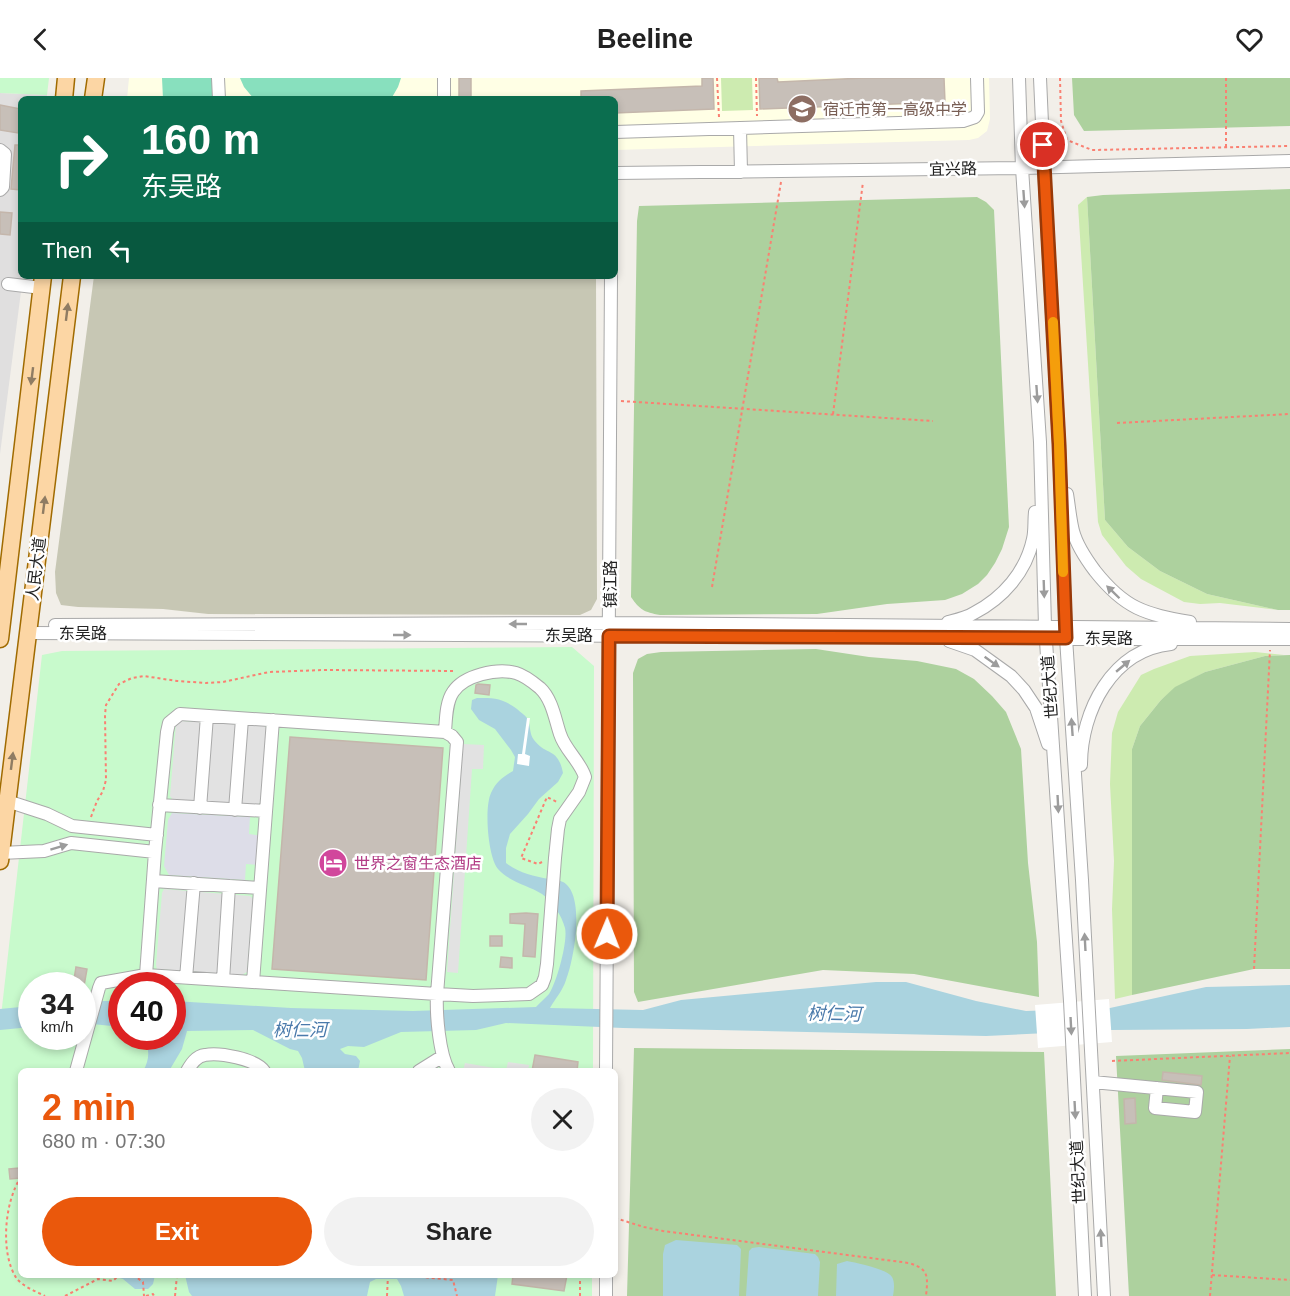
<!DOCTYPE html>
<meta charset="utf-8">
<style>
body{margin:0;font-family:Arial,"Noto Sans SC",sans-serif;background:#f2f2f2;color:#222;height:100vh;display:flex;flex-direction:column;font-size:22px;white-space:nowrap}
*{box-sizing:border-box;margin:0}
p{font-size:20px;color:#767676}
.icon{flex:none;width:33px;height:33px;fill:none;stroke:currentColor;stroke-width:2;stroke-linecap:round;stroke-linejoin:round}
.map{position:relative;flex:1;overflow:hidden}
.drawer{position:absolute;left:18px;top:990px;width:600px;height:210px;display:flex;flex-direction:column;background:#fff;border-radius:9px;box-shadow:0 3px 9px #0003}
.drawer>*{flex:none}
.hud{position:absolute;left:18px;top:18px;width:600px;height:183px;border-radius:9px;box-shadow:0 3px 9px #0003;background:#0b6e4f;color:#fff;overflow:hidden}
.speed{position:absolute;left:18px;top:894px;display:flex;gap:12px;font-size:30px;font-weight:700;text-align:center}
.speed>*{display:grid;place-content:center;width:78px;height:78px;border-radius:50%;background:#fff;box-shadow:0 3px 9px #0003;line-height:1}
.speed small{font-size:15px;font-weight:400}
.speed .limit{border:9px solid #d22;background:#fff;color:#111}
.pin{position:absolute;display:grid;place-items:center;width:51px;height:51px;color:#fff;margin:-26px;border:3px solid #fff;border-radius:50%;box-shadow:0 2px 6px #0007}
.me{position:absolute;width:66px;margin:-33px;rotate:1deg;stroke-linejoin:round;filter:drop-shadow(0 0 4px #0008)}
.turn{display:flex;align-items:center;gap:21px;height:126px;padding:0 24px;font-size:27px}
.turn .icon{width:78px;height:78px;stroke-width:2.5}
.turn b{display:block;font-size:42px;line-height:51px}
.then{display:flex;align-items:center;height:57px;padding:0 24px;background:#0003;gap:12px;font-size:22px}
.round{display:grid;place-items:center;flex:none;width:63px;height:63px;border-radius:32px;background:#f2f2f2}
.head{display:flex;align-items:center;justify-content:space-between;height:102px;padding:0 24px}
h1{font-size:36px;font-weight:600;line-height:45px;color:#ea580c}
.action{display:flex;gap:12px;margin-top:auto;padding:12px 24px}
.action a{flex:1;height:69px;border-radius:36px;background:#ea580c;color:#fff;font-size:24px;font-weight:600;line-height:69px;text-align:center}
.action a+a{background:#f2f2f2;color:#222}
header{display:flex;justify-content:space-between;align-items:center;height:78px;padding:0 24px;background:#fff;font-size:27px;font-weight:600}
.map>svg:first-child{display:block}
.residential{fill:#e0dfdf}
.education{fill:#ffffe5}
.construction{fill:#c7c7b4}
.grass{fill:#cdebb0}
.forest{fill:#add19e}
.park{fill:#c8facc;fill-rule:evenodd}
.pitch{fill:#88e0be}
.parking{fill:#e2e2e2}
.plaza{fill:#dddde8}
.water{fill:#aad3df}
.pier{fill:#fff}
.building{fill:#c7bfb8;stroke:#c4b6ab;stroke-width:1.5}
.lines{fill:none;stroke-linecap:round;stroke-linejoin:round}
.minor-casing{stroke:#a9a9a9;stroke-width:14}
.major-casing{stroke:#a06b00;stroke-width:19}
.path{stroke:#fa8072;stroke-width:2;stroke-dasharray:3 3;stroke-linecap:butt}
.minor{stroke:#fff;stroke-width:12}
.major{stroke:#fcd6a4;stroke-width:16}
.oneway{fill:#9c9c9c}
.oneway2{fill:#8f7c63}
.route-casing{stroke:#983908;stroke-width:15}
.route{stroke:#ea580c;stroke-width:10}
.slow{stroke:#f59e0b;stroke-width:10}
.labels{text-anchor:middle;dominant-baseline:central;stroke-width:5;stroke-linejoin:round;paint-order:stroke}
.education-label{font-size:16px;fill:#785e54;stroke:#fff;text-anchor:start}
.street-label{font-size:16px;fill:#222;stroke:#fff}
.hotel-label{font-size:16px;fill:#b23c85;stroke:#fff;text-anchor:start}
.water-label{font-size:18px;font-style:italic;fill:#4a7aab;stroke:#fff}
</style>
<header><svg class="icon" aria-label="back" viewBox="0 0 24 24"><path d="M15 5l-7 7 7 7"/></svg>Beeline<svg class="icon" aria-label="heart" viewBox="0 0 24 24"><path d="M12 20l-8-8c-3-5 5-10 8-4 3-6 11-1 8 4z"/></svg></header>
<div class="map">
<svg width="1290" height="1218" viewBox="0 0 1290 1218">
<rect width="100%" height="100%" fill="#f2efe9"/>
<path class="residential" d="M0,15L47,17L46,21H21V198H23L0,376Z"/>
<path class="education" d="M129,0H989L990,41L987,53L978,60L969,62L615,72V21H127Z"/>
<path class="construction" d="M94,198H596L597,521L591,532L580,537L208,536L163,531L78,529L61,527L56,515L55,494Z"/>
<path class="grass" d="M721,0H752L753,32L722,33Z
M1087,119L1105,442L1128,469L1160,493L1207,516L1278,532L1220,525L1200,526L1184,524L1141,501L1126,488L1102,457L1098,444L1078,127Z
M1255,574L1284,577L1265,578L1205,594L1175,610L1161,622L1140,648L1132,671V917L1115,921L1112,831L1114,783L1110,706L1112,655L1118,634L1141,597L1154,591L1190,578Z"/>
<path class="forest" d="M1072,0H1290V48L1084,53L1074,37Z
M1290,111V532H1278L1207,516L1160,493L1128,469L1105,442L1087,119L1103,117Z
M977,119L986,124L994,132L1009,449L1002,471L995,485L987,497L978,506L962,516L945,522L887,526L817,536L660,537C644,534 640,532 631,519L637,143L639,128Z
M816,571L869,579L917,583L956,591L974,601L992,618L1006,634L1021,671L1028,785L1037,864L1039,919L914,896L823,892L638,924L634,914L633,595L638,581L647,576L661,574Z
M1290,577V891H1254L1132,917V671L1140,648L1161,622L1175,609L1205,594L1265,578Z
M634,970L1044,974L1056,1218H627Z
M1290,971V1218H1129L1116,978Z"/>
<path class="park" d="M0,0H49L47,17L0,15Z
M572,569L594,588L593,993H21V1197H592V1218H0V947L42,577L62,573ZM32,908H82V958H32ZM122,908H172V958H122Z"/>
<path class="pitch" d="M162,0H215L216,21H163Z
M240,0H406H401L398,9L391,21H254L244,9Z"/>
<path class="parking" d="M181,643L265,648L267,652L261,723L258,727L173,722L170,718L176,646Z
M463,666L484,667L483,691H472L458,895L447,894Z
M164,811L250,818L253,821L247,894L242,897L157,891L156,887L162,815Z
M508,984L529,987L528,993H463L465,985L506,992Z"/>
<path class="plaza" d="M172,735L250,739L249,756L264,758L262,787L246,786L245,802L169,797L164,788L168,742Z"/>
<path class="water" d="M477,620C495,620 502,620 517,631C520,634 525,637 527,640C531,647 529,656 534,662C546,678 558,669 563,695L558,704L539,721L528,736L510,756L506,770V785C519,795 533,798 549,801C553,802 559,802 563,804C586,816 574,882 566,902C563,912 555,921 550,930L643,932L681,922L876,904H906L976,923L1026,933L1110,930L1206,909L1290,907V949L1247,951L1111,952L986,958L623,950L506,945L476,952L401,954L364,969L348,968L340,971L345,976L356,978L360,983L358,993H305L302,980L298,973L290,971L253,952L187,953L182,971L169,993H143C150,981 150,970 143,959L172,958L173,923L291,930L413,933L536,929C540,925 545,920 549,916C557,904 568,863 565,850C562,838 552,823 542,816C528,807 509,804 498,791C488,779 484,730 491,715C496,704 503,699 513,693L515,679L511,672L495,651L479,642L471,631L472,622Z
M82,923H121V949L83,945Z
M31,928V949L0,952V931Z
M676,1162L737,1167L741,1171L739,1218H663V1176L665,1167Z
M759,1169L815,1176L818,1179L820,1184L818,1218H746L749,1173L752,1170Z
M847,1183C857,1185 887,1191 892,1199C895,1204 894,1212 893,1218H836L837,1186Z
M109,1197H155L153,1206L148,1211H135L123,1201Z
M185,1197H498L495,1218H404L401,1208L397,1201H376L370,1204L367,1218H192L189,1214Z"/>
<path class="pier" d="M527,640H530L525,676L530,678L529,688L517,686L518,676H522Z
M1109,921L1112,964L1038,970L1035,927Z"/>
<path class="building" d="M459,0H471V21H459Z
M702,0H713L714,31L615,35V21H581V13L702,8Z
M759,0H777L778,4L864,0H944L945,24L760,31Z
M0,27L21,31V39L18,55L0,52Z
M15,67H21V112L11,111Z
M0,134L12,135L10,157L0,156Z
M478,606L490,607L489,617L475,615L476,607Z
M290,659L443,670L426,902L272,891Z
M526,835L538,836L535,879L523,878L525,846L510,845V836Z
M490,858H502V868H490Z
M501,879L512,880V890L500,889Z
M76,889L87,891L84,908H73Z
M535,977L578,984L577,993H532Z
M1163,994L1202,998L1201,1007L1162,1002Z
M1135,1020L1136,1045L1125,1046L1124,1021Z
M19,1090L20,1100L10,1101L9,1091Z
M513,1197H567L564,1213L512,1206Z"/>
<g class="lines">
<g class="minor-casing">
<path id="minor" d="M218,0L219,21
M444,0V21
M1019,0L1022,90L1040,364L1045,548L1070,923L1085,1218
M1040,0L1044,90L1059,366L1066,560L1082,802L1104,1218
M740,50L741,94
M615,54L963,43L975,39L978,34L977,0
M0,72L5,76L3,109L0,112
M615,95L1022,90L1290,83
M8,206L42,210
M1067,416C1069,428 1070,441 1073,453C1077,468 1086,481 1095,493C1125,531 1145,536 1190,544
M948,544C956,542 966,540 974,535C1003,520 1026,494 1033,461C1035,453 1034,443 1035,434
M55,547L609,545L1290,551
M28,555L1290,561
M949,563L975,572L1011,598L1024,612L1036,630L1048,666
M180,636L445,654L452,658L457,664L437,916L146,897L155,774L167,654L169,645Z
M445,654C446,641 446,624 453,614C464,597 497,590 516,595C523,597 534,605 540,610C552,621 555,641 560,656C565,672 580,683 585,699L579,714L560,741L558,751L555,780L547,886L545,899L542,907L529,916L473,918L437,916C436,936 439,976 449,993
M1081,687C1081,633 1112,572 1171,566
M7,723L47,736L72,748L157,757
M159,727L266,733
M200,730L207,638
M235,732L242,641
M1,775L44,773L71,765L155,774
M153,803L260,810
M186,900L194,805
M223,902L229,808
M253,904L273,642
M76,993L99,910L101,905L146,897
M187,993C191,986 196,978 205,977C219,974 256,981 264,993
M419,993L443,978
M606,993L611,198
M1093,1004L1197,1014L1195,1034L1155,1030L1157,1010
M606,1218V1197"/>
</g>
<g class="major-casing">
<path id="major" d="M64,21L66,0
M93,21L96,0
M0,561L43,198
M0,783L72,198"/>
</g>
<path class="path" d="M717,0L719,39
M756,0L757,38
M1060,0L1061,43L1067,62L1092,72L1290,68
M1226,0V69
M621,323L933,343
M833,336L863,104
M1117,345L1290,336
M712,509L781,104
M91,739L97,723L103,713L106,702L105,637L106,627L119,606L132,600L144,598L177,603L206,605L223,604L269,594L323,592L456,593
M542,784L538,786L521,780L547,719L557,724
M1254,891L1270,572
M1112,983L1290,975
M21,1099C4,1124 0,1177 17,1201C24,1209 35,1213 45,1218
M615,1140L644,1149L663,1153L909,1185C929,1191 928,1198 926,1218
M133,1197L143,1204L144,1218
M421,1197L422,1199L453,1202L457,1218
M580,1197V1218
M1212,1197L1290,1202
M65,1218L98,1201L113,1203L119,1197
M146,1218L153,1216L154,1218
M175,1218L177,1197
M387,1218L388,1197
M1210,1218L1230,978"/>
<use href="#minor" class="minor"/>
<use href="#major" class="major"/>
</g>
<defs><path id="oneway-solid" d="M-6-.8H1V-3.2L6.5 0L1 3.2V.8H-6Z" transform="scale(1.5)"/></defs>
<g class="oneway">
<use href="#oneway-solid" transform="translate(1024 121) rotate(86)"/>
<use href="#oneway-solid" transform="translate(1037 316) rotate(86)"/>
<use href="#oneway-solid" transform="translate(1044 511) rotate(88)"/>
<use href="#oneway-solid" transform="translate(1113 514) rotate(-136)"/>
<use href="#oneway-solid" transform="translate(518 546) rotate(180)"/>
<use href="#oneway-solid" transform="translate(402 557)"/>
<use href="#oneway-solid" transform="translate(992 584) rotate(35)"/>
<use href="#oneway-solid" transform="translate(1123 588) rotate(-40)"/>
<use href="#oneway-solid" transform="translate(1072 649) rotate(-94)"/>
<use href="#oneway-solid" transform="translate(1058 726) rotate(87)"/>
<use href="#oneway-solid" transform="translate(59 769) rotate(-17)"/>
<use href="#oneway-solid" transform="translate(1085 864) rotate(-93)"/>
<use href="#oneway-solid" transform="translate(1071 948) rotate(87)"/>
<use href="#oneway-solid" transform="translate(1075 1032) rotate(87)"/>
<use href="#oneway-solid" transform="translate(1101 1160) rotate(-93)"/>
</g>
<g class="oneway2">
<use href="#oneway-solid" transform="translate(67 234) rotate(-83)"/>
<use href="#oneway-solid" transform="translate(32 298) rotate(97)"/>
<use href="#oneway-solid" transform="translate(44 427) rotate(-83)"/>
<use href="#oneway-solid" transform="translate(12 683) rotate(-83)"/>
</g>
<g class="lines">
<g class="route-casing">
<path id="route" d="M607,856L609,558L1066,560L1059,366L1043,67"/>
</g>
<use href="#route" class="route"/>
<path class="slow" d="M1053,244L1059,366L1063,494"/>
</g>
<defs>
<g id="school-disc" transform="scale(1.5)"><circle r="9.5" fill="#8d6e63" stroke="#fff"/><path d="M0-5L7-2L0 1L-7-2ZM-4 1L0 2.5L4 1V4Q0 6-4 4Z" fill="#fff"/></g>
<g id="hotel-disc" transform="scale(1.5)"><circle r="9.5" fill="#d1479c" stroke="#fff"/><path d="M-6-4.5h1.5V1H6V5H4.5V3h-9V5H-6ZM-4 0a1.8 1.8 0 1 1 3.6 0ZM.5 0V-2.5h3Q6-2.5 6 0Z" fill="#fff"/></g>
</defs>
<g fill-rule="evenodd">
<use href="#school-disc" x="802" y="31"/>
<use href="#hotel-disc" x="333" y="785"/>
</g>
<g class="labels">
<g class="education-label">
<text x="823" y="31">宿迁市第一高级中学</text>
</g>
<g class="street-label">
<text transform="translate(953 91) rotate(-1)">宜兴路</text>
<text transform="translate(36 491) rotate(-83)">人民大道</text>
<text transform="translate(610 506) rotate(-90)">镇江路</text>
<text x="83" y="555">东吴路</text>
<text x="569" y="557">东吴路</text>
<text x="1109" y="560">东吴路</text>
<text transform="translate(1050 609) rotate(-94)">世纪大道</text>
<text transform="translate(1078 1094) rotate(-93)">世纪大道</text>
</g>
<g class="hotel-label">
<text x="354" y="785">世界之窗生态酒店</text>
</g>
<g class="water-label">
<text transform="translate(834 936) rotate(1)">树仁河</text>
<text x="300" y="952">树仁河</text>
</g>
</g>
</svg>
<div class="speed"><div>34<small>km/h</small></div><div class="limit">40</div></div>
<div class="pin" style="left:1043px;top:67px;background:#d93025"><svg class="icon" aria-label="arrive" viewBox="0 0 24 24"><path d="M6 21V4h12l-3 4 3 4H6"/></svg></div>
<svg class="me" style="left:607px;top:856px" viewBox="-20 -20 40 40"><circle r="17" fill="#ea580c" stroke="#fff" stroke-width="3"/><path d="M0-11L8 9 0 5-8 9z" fill="#fff"/></svg>
<div class="hud">
<div class="turn"><svg class="icon" aria-label="right" viewBox="0 0 24 24"><path d="M7 20v-9h11M14 6l5 5-5 5"/></svg><div><b>160 m</b>东吴路</div></div>
<div class="then">Then<svg class="icon" aria-label="left" viewBox="0 0 24 24"><path d="M17 20v-9H6M10 6l-5 5 5 5"/></svg></div>
</div>
<section class="drawer">
<div class="head"><div><h1>2 min</h1><p>680 m · 07:30</p></div><a class="round"><svg class="icon" aria-label="close" viewBox="0 0 24 24"><path d="M6 6l12 12M18 6L6 18"/></svg></a></div>
<div class="action"><a>Exit</a><a>Share</a></div>
</section>
</div>
